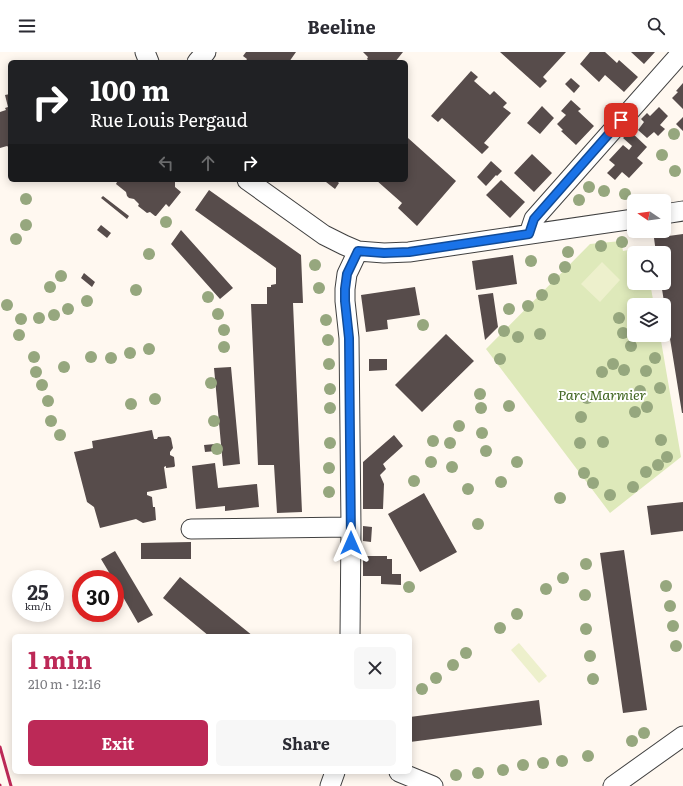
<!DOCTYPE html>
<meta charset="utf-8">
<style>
body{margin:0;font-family:Literata,serif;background:#f7f7f7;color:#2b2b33;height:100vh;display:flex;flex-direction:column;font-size:15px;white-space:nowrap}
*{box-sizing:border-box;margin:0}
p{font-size:13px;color:#7c7c81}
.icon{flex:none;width:22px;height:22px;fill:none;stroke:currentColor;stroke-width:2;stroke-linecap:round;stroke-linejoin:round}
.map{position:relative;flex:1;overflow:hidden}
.side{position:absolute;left:12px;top:582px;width:400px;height:140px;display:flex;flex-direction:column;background:#fff;border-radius:6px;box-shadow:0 2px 10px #0003}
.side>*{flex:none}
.banner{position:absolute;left:8px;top:8px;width:400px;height:122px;border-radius:6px;box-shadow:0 2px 10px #0003;background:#202124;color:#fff;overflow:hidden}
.needle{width:26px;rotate:283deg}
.controls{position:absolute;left:627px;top:142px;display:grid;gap:8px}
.controls a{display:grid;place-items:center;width:44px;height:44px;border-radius:6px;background:#fff;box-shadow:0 2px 10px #0003;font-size:20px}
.speed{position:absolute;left:12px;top:518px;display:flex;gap:8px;font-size:20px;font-weight:700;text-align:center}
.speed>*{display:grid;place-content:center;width:52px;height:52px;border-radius:50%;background:#fff;box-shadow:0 2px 10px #0003;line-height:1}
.speed small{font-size:10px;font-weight:400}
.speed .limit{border:6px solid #d22;background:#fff;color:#111}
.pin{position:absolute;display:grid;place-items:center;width:34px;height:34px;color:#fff;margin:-17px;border-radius:8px;box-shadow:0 2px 6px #0006}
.me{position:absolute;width:44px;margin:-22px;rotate:0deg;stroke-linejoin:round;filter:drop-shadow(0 0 3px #0008)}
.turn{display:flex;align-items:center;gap:14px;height:84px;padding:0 16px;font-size:18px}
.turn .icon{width:52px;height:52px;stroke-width:2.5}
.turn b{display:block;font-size:28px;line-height:34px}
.lanes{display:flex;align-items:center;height:38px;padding:0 16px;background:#0003;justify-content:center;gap:20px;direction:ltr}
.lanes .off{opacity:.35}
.round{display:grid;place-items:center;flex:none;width:42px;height:42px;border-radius:6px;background:#f7f7f7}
.overview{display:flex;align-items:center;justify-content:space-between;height:68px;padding:0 16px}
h1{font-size:24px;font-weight:700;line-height:30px;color:#bc2957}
.primary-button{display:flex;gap:8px;margin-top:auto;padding:8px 16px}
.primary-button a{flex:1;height:46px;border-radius:6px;background:#bc2957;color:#fff;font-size:16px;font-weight:700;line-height:46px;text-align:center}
.primary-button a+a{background:#f7f7f7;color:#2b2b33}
header{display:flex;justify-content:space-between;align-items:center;height:52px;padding:0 16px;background:#fff;font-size:18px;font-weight:700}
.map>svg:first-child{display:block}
.green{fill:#dee9ba}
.pitch{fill:#edf0cc}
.building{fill:#574c4b}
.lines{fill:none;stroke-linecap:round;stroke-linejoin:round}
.minor-casing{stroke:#414141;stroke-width:21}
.minor{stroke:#fff;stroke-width:19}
.rail{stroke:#bc2957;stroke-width:3}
.tree{fill:#96a77e}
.route-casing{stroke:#114b97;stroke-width:10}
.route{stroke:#1a73e8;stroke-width:7}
.labels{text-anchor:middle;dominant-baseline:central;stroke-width:4;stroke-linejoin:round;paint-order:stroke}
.park-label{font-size:14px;font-style:italic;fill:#406520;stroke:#fff}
</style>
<header><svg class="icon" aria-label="menu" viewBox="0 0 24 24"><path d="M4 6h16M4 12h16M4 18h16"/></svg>Beeline<svg class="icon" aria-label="search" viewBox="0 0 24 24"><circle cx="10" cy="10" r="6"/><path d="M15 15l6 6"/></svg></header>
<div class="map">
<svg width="683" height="734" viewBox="0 0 683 734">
<rect width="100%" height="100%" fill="#fff8f0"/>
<path class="green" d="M621,189L623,199L644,195L645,201H634V231H650L654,253H634V283H660L681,405L610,461L486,297L590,192Z"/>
<path class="pitch" d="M602,210L620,228L600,250L581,232Z
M519,591L547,624L539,631L511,598Z"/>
<path class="building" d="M246,0H296L289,10H245L247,7L243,4Z
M363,0H403L395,10H370L367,7L368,5Z
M500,0H566L543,25L547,29L540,36Z
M590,0H605L617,11L619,8L638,25L624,40L605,23L599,30L580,12Z
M631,0H655L644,12Z
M471,19L478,25L474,29L490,43L494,39L507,51L503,55L511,61L484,91L489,95L482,102L442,66L438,70L431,64Z
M571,26L580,34L574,41L565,32Z
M683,31V57L672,46L678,40L676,39Z
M10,42V96L7,94L0,96V60L6,58L5,56L8,55L5,43Z
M571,48L581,57L578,59L594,74L576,93L561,79L563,78L557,72L566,63L561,59Z
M542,54L554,66L540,82L527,71Z
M659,55L668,64L660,73L665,77L658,84L654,80L647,86L638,78L644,70L641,67L647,61L650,64Z
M683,65V79L676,72Z
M630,79L647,95L637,106L643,111L629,126L622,120L615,128L607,121L615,113L609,108L623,93L629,98L632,94L623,86Z
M408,86L456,129L417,174L398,156L402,151L376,128H406V88Z
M532,102L552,121L534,140L514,121Z
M491,109L502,119L497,124L496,123L486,134L477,125Z
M115,128H175V135L181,140L169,155L166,152L156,164H155L150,160L147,161L138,154L139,152L134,147L129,146L127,144L126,140L116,132L117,130Z
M327,128H336L339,131L335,137L326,130Z
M501,128L525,150L510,166L486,143Z
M209,138L301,203L303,251H293L302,460L277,461L274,413H258L251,252H267V235H271V233L276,232V216L195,158Z
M103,144L129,164L127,167L101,146Z
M101,173L111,181L107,186L97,178Z
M181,178L233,236L220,247L171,192Z
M683,182V361H682L661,231H664V201H656L654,186Z
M513,203L517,232L476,238L472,209Z
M84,221L95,230L92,235L81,226Z
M415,235L420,263L387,268L388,277L366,280L361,243Z
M493,241L498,275L485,288L478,243Z
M446,282L474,309L422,360L395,333Z
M369,307H387V318L369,319Z
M231,315L240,412L223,414L214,316Z
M152,378L154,387H157L158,385L169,384L171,386L173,396L170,400V403L174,405L175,414L174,415L166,416V414L164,415L167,436L147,440V443L152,445L153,455H155L156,468L143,471L136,467L100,476L94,455L87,450L74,400L93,396L92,389Z
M394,383L403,394L383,412L386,417L380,423L384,432L383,457H363V410Z
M215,392L216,399L205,400L204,393Z
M215,411L218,436L257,432L259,455L225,459V454L196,457L192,414Z
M424,441L457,500L420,520L388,462Z
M683,450V479L651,483L647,454Z
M363,474L372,475L371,490L363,489Z
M191,490V507H141V491Z
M624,498L647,658L623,661L600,501Z
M115,499L153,563L138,571L115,531V527H113L101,507Z
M363,504H387V507H392V522H401V533L381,532V524H363Z
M180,525L253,584H209L163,546Z
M539,648L542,673L410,690V665Z"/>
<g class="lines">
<g class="minor-casing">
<path id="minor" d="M145,0L149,10
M197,10L206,0
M247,128L324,183L344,193L358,199L384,201L409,200L634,167
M664,162L683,159
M529,182L534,167L682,0
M191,477L351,475
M350,584L351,475L349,286L345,249V237L347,222L358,199
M399,720L433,734
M330,734L335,720
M613,734L683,684"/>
</g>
<use href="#minor" class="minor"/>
<path class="rail" d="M0,695L11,734
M0,733V734"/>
</g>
<g class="tree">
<circle cx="674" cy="82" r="6"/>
<circle cx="662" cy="103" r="6"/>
<circle cx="675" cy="119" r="6"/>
<circle cx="589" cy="135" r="6"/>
<circle cx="604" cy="139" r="6"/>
<circle cx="625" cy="142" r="6"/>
<circle cx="26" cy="147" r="6"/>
<circle cx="579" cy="148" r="6"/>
<circle cx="166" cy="170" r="6"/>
<circle cx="26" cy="173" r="6"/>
<circle cx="16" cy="187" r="6"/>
<circle cx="622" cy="190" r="6"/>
<circle cx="601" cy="194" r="6"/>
<circle cx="568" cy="200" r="6"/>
<circle cx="149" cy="202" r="6"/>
<circle cx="531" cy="209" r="6"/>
<circle cx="315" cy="213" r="6"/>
<circle cx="565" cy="215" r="6"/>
<circle cx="61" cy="224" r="6"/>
<circle cx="554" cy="227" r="6"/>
<circle cx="50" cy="235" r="6"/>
<circle cx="319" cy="236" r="6"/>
<circle cx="136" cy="238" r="6"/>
<circle cx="542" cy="243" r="6"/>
<circle cx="208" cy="245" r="6"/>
<circle cx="87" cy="249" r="6"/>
<circle cx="7" cy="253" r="6"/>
<circle cx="528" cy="254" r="6"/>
<circle cx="68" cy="257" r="6"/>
<circle cx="509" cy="257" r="6"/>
<circle cx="218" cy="262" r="6"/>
<circle cx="54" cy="263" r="6"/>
<circle cx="39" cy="266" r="6"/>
<circle cx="619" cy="266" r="6"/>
<circle cx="21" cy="267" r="6"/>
<circle cx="326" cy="268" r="6"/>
<circle cx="423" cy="273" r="6"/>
<circle cx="224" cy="278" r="6"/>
<circle cx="504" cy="279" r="6"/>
<circle cx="623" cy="281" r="6"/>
<circle cx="540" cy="282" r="6"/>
<circle cx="19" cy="283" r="6"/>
<circle cx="518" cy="285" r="6"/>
<circle cx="328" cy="288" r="6"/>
<circle cx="631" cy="294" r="6"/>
<circle cx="224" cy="295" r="6"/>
<circle cx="149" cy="297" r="6"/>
<circle cx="130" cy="301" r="6"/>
<circle cx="34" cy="305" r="6"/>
<circle cx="91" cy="305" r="6"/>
<circle cx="111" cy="306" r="6"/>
<circle cx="655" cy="306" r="6"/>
<circle cx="500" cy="307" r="6"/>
<circle cx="329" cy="312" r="6"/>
<circle cx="613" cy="312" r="6"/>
<circle cx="64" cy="315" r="6"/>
<circle cx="624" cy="318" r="6"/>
<circle cx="646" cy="319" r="6"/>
<circle cx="36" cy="320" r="6"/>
<circle cx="602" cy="320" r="6"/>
<circle cx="211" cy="331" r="6"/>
<circle cx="42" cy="333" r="6"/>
<circle cx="660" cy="336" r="6"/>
<circle cx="330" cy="337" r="6"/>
<circle cx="640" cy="339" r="6"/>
<circle cx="480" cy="342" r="6"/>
<circle cx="587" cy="346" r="6"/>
<circle cx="155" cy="347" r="6"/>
<circle cx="48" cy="349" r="6"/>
<circle cx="131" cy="352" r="6"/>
<circle cx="509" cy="354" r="6"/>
<circle cx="647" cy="355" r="6"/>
<circle cx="330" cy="356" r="6"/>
<circle cx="481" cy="356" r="6"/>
<circle cx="635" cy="360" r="6"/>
<circle cx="581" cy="365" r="6"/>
<circle cx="51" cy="369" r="6"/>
<circle cx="214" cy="369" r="6"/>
<circle cx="459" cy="374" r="6"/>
<circle cx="482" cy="381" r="6"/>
<circle cx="60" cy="383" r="6"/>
<circle cx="661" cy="388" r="6"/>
<circle cx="433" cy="389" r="6"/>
<circle cx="603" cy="390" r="6"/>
<circle cx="330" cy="391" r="6"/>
<circle cx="450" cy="391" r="6"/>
<circle cx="580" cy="391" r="6"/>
<circle cx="217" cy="397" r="6"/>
<circle cx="486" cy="399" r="6"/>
<circle cx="667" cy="405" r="6"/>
<circle cx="431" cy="410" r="6"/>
<circle cx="517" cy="410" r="6"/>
<circle cx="658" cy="413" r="6"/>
<circle cx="452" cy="415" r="6"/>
<circle cx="329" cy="416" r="6"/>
<circle cx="646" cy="420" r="6"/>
<circle cx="584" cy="421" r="6"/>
<circle cx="414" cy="429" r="6"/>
<circle cx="501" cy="430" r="6"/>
<circle cx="593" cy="431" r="6"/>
<circle cx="633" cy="435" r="6"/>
<circle cx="468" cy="437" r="6"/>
<circle cx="329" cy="440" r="6"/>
<circle cx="610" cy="443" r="6"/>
<circle cx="560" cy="446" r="6"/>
<circle cx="478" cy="472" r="6"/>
<circle cx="586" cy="512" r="6"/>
<circle cx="563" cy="526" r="6"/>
<circle cx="666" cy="534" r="6"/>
<circle cx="409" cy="535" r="6"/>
<circle cx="546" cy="537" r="6"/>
<circle cx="585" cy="543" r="6"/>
<circle cx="670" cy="554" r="6"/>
<circle cx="517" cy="562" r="6"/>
<circle cx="673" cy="574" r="6"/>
<circle cx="500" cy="576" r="6"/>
<circle cx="586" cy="577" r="6"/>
<circle cx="676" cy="594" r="6"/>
<circle cx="466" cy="601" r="6"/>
<circle cx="590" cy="604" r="6"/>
<circle cx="453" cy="613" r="6"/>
<circle cx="436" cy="626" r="6"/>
<circle cx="593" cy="627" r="6"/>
<circle cx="422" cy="637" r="6"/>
<circle cx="644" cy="681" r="6"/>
<circle cx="632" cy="689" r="6"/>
<circle cx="588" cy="704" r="6"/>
<circle cx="562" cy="709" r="6"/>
<circle cx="543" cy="711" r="6"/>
<circle cx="523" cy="713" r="6"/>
<circle cx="503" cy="718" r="6"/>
<circle cx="478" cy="721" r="6"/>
<circle cx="456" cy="723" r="6"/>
</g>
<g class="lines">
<g class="route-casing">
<path id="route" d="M351,491L349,286L345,249V237L347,222L358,199L384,201L409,200L529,182L534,167L621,68"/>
</g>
<use href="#route" class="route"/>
</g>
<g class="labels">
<g class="park-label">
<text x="602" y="342">Parc Marmier</text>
</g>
</g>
</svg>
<div class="controls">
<a><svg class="needle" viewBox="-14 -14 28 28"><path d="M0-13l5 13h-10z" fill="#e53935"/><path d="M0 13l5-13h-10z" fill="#7c7c81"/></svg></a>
<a><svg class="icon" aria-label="search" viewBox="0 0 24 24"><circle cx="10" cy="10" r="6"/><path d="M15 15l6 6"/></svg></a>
<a><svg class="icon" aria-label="layers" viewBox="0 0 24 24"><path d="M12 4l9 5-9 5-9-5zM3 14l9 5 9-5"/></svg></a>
</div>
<div class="speed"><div>25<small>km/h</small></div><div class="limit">30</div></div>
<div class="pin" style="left:621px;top:68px;background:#d93025"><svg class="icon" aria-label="arrive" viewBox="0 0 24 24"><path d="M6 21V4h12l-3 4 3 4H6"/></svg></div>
<svg class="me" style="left:351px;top:491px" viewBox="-20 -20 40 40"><path d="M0-17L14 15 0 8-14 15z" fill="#1a73e8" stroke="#fff" stroke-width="4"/></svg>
<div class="banner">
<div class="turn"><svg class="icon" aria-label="right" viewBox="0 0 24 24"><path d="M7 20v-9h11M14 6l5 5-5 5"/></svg><div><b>100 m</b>Rue Louis Pergaud</div></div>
<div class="lanes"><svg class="icon off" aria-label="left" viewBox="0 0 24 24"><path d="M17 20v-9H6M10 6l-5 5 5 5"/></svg><svg class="icon off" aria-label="ahead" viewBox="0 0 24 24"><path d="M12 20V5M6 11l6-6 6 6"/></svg><svg class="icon" aria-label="right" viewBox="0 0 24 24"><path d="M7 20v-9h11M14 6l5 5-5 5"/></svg></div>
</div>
<section class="side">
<div class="overview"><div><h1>1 min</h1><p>210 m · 12:16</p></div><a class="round"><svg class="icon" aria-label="close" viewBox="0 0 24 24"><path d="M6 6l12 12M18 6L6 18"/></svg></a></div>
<div class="primary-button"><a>Exit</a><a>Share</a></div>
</section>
</div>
